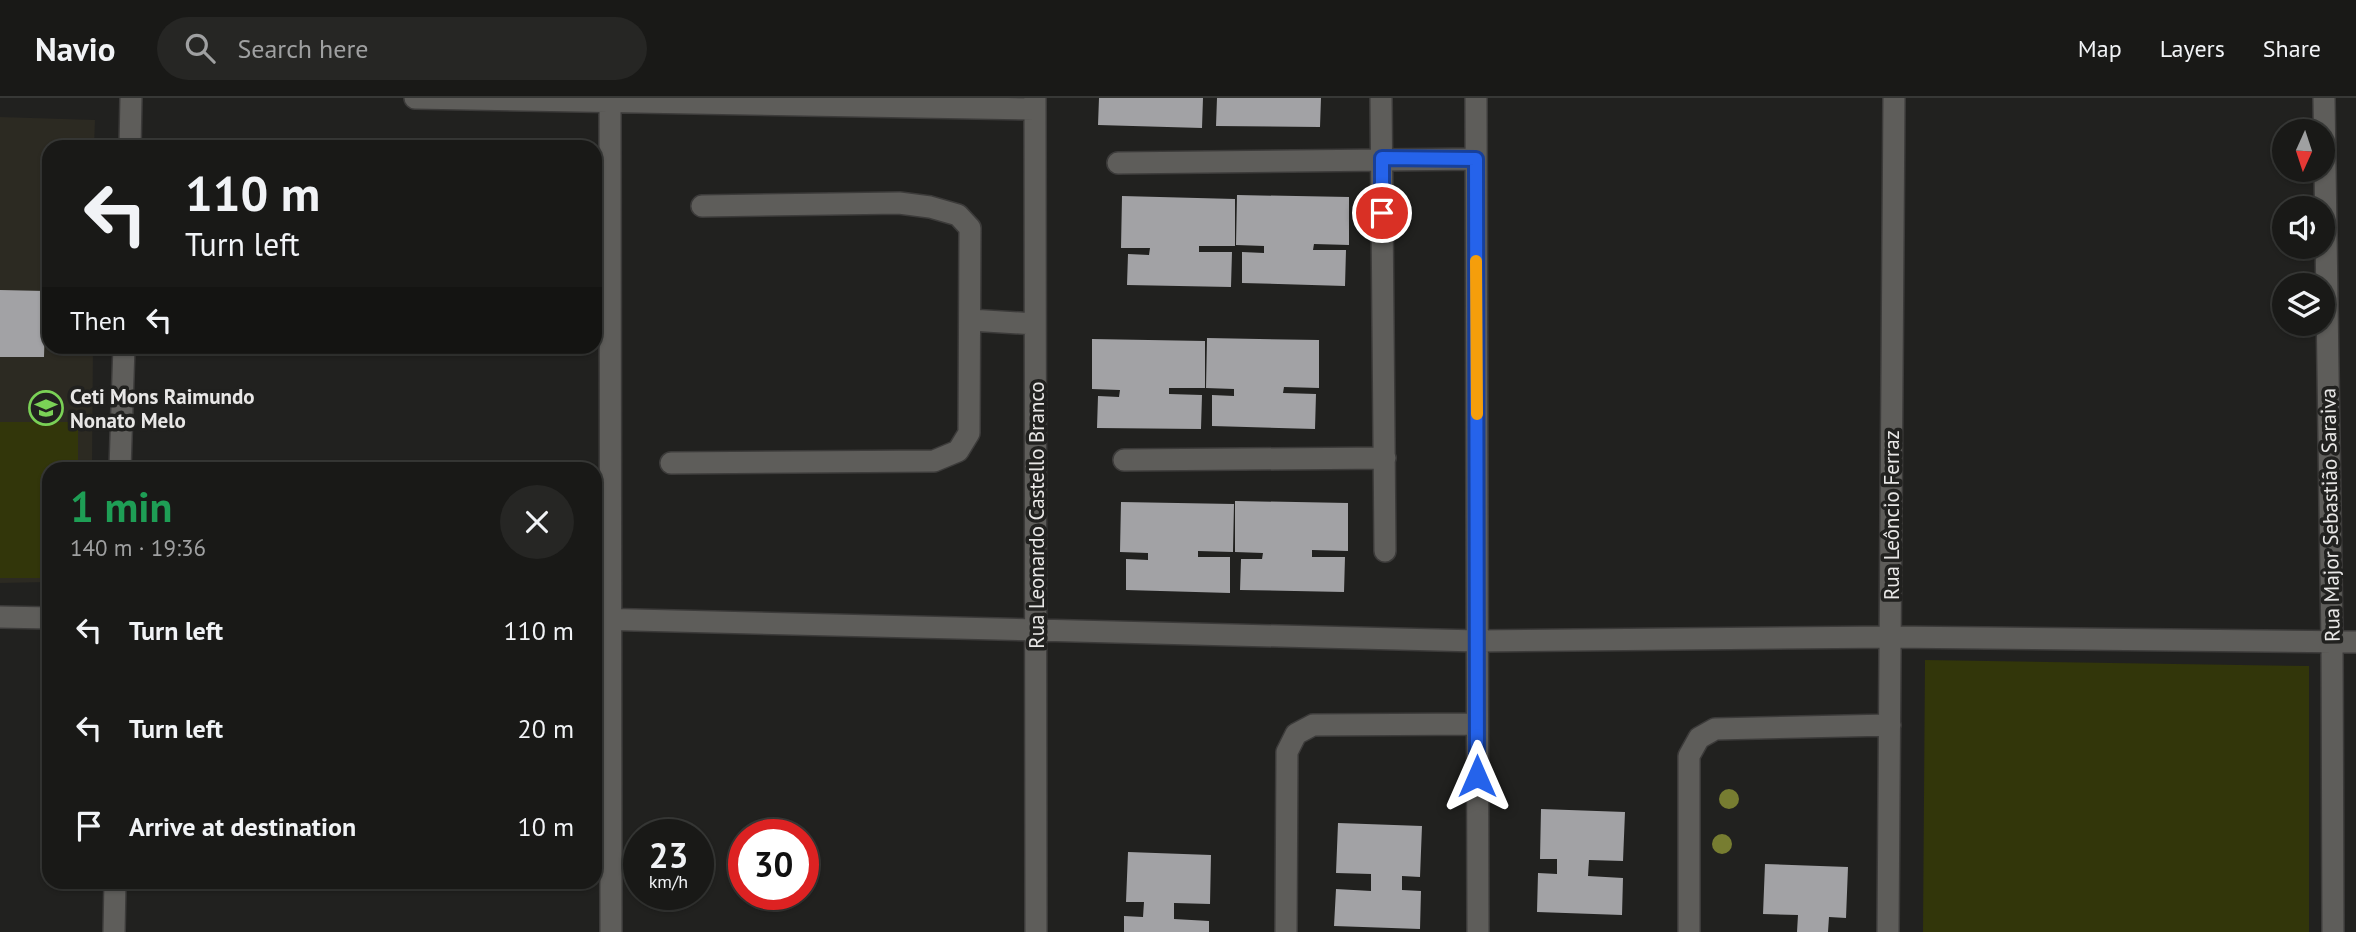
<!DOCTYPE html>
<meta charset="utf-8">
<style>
body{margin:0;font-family:"PT Sans",sans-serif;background:#262624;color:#f1f3f6;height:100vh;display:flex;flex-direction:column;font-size:26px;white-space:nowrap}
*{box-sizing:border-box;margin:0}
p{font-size:23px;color:#9fa0a1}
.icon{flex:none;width:38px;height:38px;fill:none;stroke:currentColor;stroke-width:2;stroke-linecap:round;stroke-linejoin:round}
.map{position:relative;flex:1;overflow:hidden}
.side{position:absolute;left:42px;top:364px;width:560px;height:427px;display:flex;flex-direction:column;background:#191917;border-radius:21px;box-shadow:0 2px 5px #0004,0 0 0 2px #373836}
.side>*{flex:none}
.banner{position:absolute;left:42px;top:42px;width:560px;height:214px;border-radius:21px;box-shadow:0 2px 5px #0004,0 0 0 2px #373836;background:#191917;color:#f1f3f6;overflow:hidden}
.needle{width:46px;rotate:183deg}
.tools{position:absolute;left:2272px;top:21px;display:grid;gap:14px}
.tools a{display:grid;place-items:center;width:63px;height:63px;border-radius:50%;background:#191917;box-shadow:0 2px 5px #0004,0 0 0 2px #373836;font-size:35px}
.speed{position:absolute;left:623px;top:721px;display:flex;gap:14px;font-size:35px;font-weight:700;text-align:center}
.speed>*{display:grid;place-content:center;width:91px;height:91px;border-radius:50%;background:#191917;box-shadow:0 2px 5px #0004,0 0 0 2px #373836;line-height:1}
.speed small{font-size:18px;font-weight:400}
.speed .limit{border:10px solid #d22;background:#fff;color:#111}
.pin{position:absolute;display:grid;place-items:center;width:60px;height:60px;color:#fff;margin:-30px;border:4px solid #fff;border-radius:50%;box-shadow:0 2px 7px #0007}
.me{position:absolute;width:77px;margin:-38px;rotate:0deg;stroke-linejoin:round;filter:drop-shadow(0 0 5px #0008)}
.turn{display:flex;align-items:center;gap:24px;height:147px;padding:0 28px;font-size:32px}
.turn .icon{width:91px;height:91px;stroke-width:2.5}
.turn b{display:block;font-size:49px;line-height:60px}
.then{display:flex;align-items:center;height:66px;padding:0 28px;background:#0003;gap:14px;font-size:26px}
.round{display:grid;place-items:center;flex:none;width:74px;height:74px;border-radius:37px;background:#262624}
.overview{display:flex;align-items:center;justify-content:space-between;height:119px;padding:0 28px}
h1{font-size:42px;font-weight:700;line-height:52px;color:#1e9e55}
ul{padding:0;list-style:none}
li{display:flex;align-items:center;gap:21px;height:98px;padding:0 28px}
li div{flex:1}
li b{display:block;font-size:26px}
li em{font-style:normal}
header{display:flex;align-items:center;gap:42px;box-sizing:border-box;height:98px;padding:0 35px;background:#191917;border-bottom:2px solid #373836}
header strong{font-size:33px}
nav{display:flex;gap:38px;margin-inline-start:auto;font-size:24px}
.search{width:490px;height:63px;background:#262624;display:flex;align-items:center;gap:18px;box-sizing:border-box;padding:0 24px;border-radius:38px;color:#9fa0a1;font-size:26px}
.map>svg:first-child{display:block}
.built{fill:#2c2a22}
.green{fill:#32360a}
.building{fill:#a2a2a5}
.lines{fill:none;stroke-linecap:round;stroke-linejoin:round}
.street-casing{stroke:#3c3b3a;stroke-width:24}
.street{stroke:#5e5d5a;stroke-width:21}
.tree{fill:#777d31}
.route-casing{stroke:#184099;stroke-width:18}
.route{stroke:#2563eb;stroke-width:12}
.slow{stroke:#f59e0b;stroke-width:12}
.labels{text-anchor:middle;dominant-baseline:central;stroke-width:7;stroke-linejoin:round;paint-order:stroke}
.poi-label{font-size:21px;font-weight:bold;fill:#e8e7e6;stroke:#21211f;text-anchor:start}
.street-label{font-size:21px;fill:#e8e7e6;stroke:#21211f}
</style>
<header>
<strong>Navio</strong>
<div class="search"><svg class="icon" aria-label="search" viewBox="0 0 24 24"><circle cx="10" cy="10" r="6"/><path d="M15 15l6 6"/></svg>Search here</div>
<nav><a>Map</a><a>Layers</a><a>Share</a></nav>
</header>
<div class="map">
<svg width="2356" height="834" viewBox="0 0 2356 834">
<rect width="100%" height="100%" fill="#21211f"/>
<path class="built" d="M0,19L95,22L94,49H49V248L93,249L92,371H49V484L0,485Z"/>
<path class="green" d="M0,324H78V371H49V480H0Z
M1925,562L2309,568V834H1923Z"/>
<path class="building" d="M1099,0H1203L1202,30L1098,27Z
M1217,0H1321L1320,29L1216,28Z
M1237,97L1349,99V147L1314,146L1313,152H1346L1345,188L1242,185V154L1264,155V148L1236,147Z
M1122,98L1235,101V148H1199V154H1232L1231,189L1127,187L1128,156L1149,157L1150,150H1121Z
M0,192L46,193L44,259H0Z
M1207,240L1319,242V290L1284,289L1283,295L1316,296L1315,331L1212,328V297L1234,298V291L1206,290Z
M1092,241L1205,243V290H1169V296L1202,297L1201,331L1097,330L1098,298L1119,299L1120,292L1092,291Z
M1235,403L1348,405V453L1312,452V459H1345L1344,494L1240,492L1241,461H1262L1263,455L1235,454Z
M1121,404L1234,406L1233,454L1198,453V459H1230V495L1126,492V461L1148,462V455L1120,454Z
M1541,711L1625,714L1623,763L1589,762L1588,778L1623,780L1622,817L1537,814L1538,775L1557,776V761H1540Z
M1338,725L1422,728L1420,779L1402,778V792L1421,793L1420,831L1334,828L1336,791L1371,793V776L1336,775Z
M1128,754L1211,757L1210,806L1174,805V821L1209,823V834H1124V818L1143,819L1144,804H1126Z
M1765,766L1848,769L1846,820L1829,819L1828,834H1797L1798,817L1763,816Z"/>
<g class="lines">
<g class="street-casing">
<path id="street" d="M415,0L1035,11
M610,0L611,834
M1035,0L1036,834
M1381,0L1385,453
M1476,0L1478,834
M2324,0L2332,543L2333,834
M130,49L131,0
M1118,65L1476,61
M970,222L1035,226
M1124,362L1385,360
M671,365L934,363L958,353L969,335L970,130L958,117L930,109L899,105L702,108
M120,371L124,248
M0,519L49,520
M595,521L1477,543L1891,539L2356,544
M114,834L115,784
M1286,834L1287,654L1296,636L1313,627L1477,626
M1689,834V658L1699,640L1715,631L1890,627
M1888,834L1894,0"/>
</g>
<use href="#street" class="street"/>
</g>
<g class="tree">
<circle cx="1729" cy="701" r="10"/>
<circle cx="1722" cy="746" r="10"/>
</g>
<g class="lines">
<g class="route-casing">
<path id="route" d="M1382,115V60L1476,61L1477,678"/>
</g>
<use href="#route" class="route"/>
<path class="slow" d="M1476,163L1477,316"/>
</g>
<defs>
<g id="school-ring" transform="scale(1.75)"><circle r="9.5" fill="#21211f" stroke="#7ad156" stroke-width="1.5"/><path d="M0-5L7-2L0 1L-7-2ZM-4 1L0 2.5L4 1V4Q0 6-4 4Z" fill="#7ad156"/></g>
</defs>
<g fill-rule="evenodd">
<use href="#school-ring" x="46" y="310"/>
</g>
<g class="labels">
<g class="poi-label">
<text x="70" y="298">Ceti Mons Raimundo<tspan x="70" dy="24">Nonato Melo</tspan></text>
</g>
<g class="street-label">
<text transform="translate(1036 417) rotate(-90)">Rua Leonardo Castello Branco</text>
<text transform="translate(1891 417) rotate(-90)">Rua Leôncio Ferraz</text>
<text transform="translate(2330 417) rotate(-91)">Rua Major Sebastião Saraiva</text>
</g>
</g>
</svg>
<div class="tools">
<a><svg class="needle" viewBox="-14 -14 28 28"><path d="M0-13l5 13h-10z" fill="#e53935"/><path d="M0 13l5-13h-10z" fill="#9fa0a1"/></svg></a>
<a><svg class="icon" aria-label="sound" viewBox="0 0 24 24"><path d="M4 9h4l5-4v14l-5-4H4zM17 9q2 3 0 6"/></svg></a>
<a><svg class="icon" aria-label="layers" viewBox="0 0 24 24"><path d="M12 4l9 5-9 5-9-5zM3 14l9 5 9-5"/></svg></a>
</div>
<div class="speed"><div>23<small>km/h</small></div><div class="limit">30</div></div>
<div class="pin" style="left:1382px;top:115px;background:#d93025"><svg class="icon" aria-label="arrive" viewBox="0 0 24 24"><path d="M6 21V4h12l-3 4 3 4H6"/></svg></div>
<svg class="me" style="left:1477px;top:678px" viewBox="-20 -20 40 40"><path d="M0-17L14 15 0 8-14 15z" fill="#2563eb" stroke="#fff" stroke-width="4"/></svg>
<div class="banner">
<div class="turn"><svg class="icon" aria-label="left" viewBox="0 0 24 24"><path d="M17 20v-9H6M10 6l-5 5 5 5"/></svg><div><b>110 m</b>Turn left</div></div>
<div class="then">Then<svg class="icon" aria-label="left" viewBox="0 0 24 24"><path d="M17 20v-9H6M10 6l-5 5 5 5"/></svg></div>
</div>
<section class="side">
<div class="overview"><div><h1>1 min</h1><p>140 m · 19:36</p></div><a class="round"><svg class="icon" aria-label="close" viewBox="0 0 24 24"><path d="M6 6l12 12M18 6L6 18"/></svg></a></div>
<ul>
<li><svg class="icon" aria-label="left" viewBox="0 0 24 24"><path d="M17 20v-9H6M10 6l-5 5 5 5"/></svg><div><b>Turn left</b></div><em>110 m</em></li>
<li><svg class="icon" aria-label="left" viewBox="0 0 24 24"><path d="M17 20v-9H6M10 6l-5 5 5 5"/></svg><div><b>Turn left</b></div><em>20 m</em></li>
<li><svg class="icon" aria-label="arrive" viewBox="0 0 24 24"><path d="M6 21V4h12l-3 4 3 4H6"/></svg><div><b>Arrive at destination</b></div><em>10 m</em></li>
</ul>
</section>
</div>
